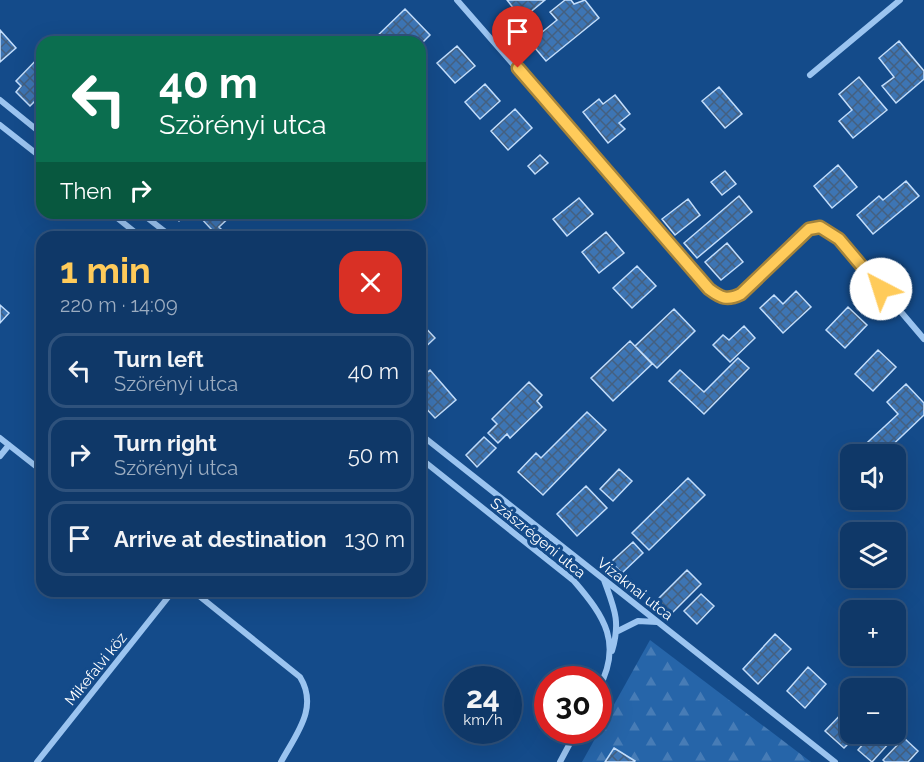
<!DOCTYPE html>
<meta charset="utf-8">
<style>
body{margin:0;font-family:Raleway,sans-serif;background:#1d4371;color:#f1f3f6;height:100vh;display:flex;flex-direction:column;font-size:22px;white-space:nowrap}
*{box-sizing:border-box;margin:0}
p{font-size:20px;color:#9bacc0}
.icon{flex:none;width:33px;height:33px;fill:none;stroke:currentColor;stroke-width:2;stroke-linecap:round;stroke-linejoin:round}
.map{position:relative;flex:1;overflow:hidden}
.details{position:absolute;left:36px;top:231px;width:390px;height:366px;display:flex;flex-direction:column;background:#0f3868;border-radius:18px;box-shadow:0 6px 24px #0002,0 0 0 2px #2f527c}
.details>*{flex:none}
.banner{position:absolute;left:36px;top:36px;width:390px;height:183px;border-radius:18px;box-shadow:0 6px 24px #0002,0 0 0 2px #2f527c;background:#0b6e4f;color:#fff;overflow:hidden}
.buttons{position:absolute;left:840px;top:444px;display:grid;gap:12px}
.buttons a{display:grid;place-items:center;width:66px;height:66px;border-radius:12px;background:#0f3868;box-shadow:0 6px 24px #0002,0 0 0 2px #2f527c;font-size:30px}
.speed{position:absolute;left:444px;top:666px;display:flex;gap:12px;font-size:30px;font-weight:700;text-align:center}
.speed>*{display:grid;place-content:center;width:78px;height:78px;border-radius:50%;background:#0f3868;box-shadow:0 6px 24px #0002,0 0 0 2px #2f527c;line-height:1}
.speed small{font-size:15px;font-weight:400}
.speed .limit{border:9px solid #d22;background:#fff;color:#111}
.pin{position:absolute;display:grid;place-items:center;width:51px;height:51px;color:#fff;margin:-62px -26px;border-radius:50% 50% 50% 0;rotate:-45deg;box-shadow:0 0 6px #0007}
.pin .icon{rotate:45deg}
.me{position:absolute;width:66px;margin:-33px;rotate:320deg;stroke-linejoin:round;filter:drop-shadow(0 0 4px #0008)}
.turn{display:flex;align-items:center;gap:21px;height:126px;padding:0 24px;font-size:27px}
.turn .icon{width:78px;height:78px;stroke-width:2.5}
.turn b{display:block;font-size:42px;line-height:51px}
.then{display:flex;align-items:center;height:57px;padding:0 24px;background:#0003;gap:12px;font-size:22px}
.round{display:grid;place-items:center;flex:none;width:63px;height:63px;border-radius:18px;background:#1d4371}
.overview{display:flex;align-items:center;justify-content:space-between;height:102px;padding:0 24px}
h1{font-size:36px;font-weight:700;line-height:45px;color:#ffcb5a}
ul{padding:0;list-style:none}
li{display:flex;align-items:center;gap:18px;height:75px;margin:0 12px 9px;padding:0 12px;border:3px solid #2f527c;border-radius:18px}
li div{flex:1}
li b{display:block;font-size:22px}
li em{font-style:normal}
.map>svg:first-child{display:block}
.forest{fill:url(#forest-firs)}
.building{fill:url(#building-cross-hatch);stroke:#c2ddfb;stroke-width:1.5}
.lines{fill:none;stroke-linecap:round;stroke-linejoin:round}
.minor{stroke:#9bc4f0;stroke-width:6}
.route-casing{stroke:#a6843a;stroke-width:15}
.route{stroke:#ffcb5a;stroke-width:10}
.labels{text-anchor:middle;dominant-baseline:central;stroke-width:6;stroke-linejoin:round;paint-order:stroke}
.street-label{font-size:15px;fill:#fff;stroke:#144b8a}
</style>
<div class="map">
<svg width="924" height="762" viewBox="0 0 924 762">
<defs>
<pattern id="forest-firs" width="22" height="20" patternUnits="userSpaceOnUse" patternTransform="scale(1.5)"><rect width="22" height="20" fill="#2665a9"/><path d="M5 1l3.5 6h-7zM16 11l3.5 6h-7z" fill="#477cb6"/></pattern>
<pattern id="building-cross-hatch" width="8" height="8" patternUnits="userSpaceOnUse" patternTransform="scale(1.5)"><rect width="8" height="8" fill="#3d75b4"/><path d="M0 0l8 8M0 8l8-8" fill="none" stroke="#446080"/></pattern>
</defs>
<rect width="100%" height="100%" fill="#144b8a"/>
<path class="forest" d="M650,640L811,762H582Z"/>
<path class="building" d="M507,0H545L522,19Z
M565,0H571L574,4L585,0L599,18L546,61L530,42L557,20L550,12Z
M405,9L430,35L420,45V42H371Z
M0,30L16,48L0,62Z
M899,41L924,71V79L896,103L882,86L894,77L879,58Z
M457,46L475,66L455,83L437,63Z
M42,54V94L30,106L16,92L21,86L16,81Z
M859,77L887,110L853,138L839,121L852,110L839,94Z
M485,84L500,101L480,119L465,102Z
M719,87L742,114L725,128L702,101Z
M615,95L630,114L619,123L625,129L608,143L583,112L599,99L603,104Z
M515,109L532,128L508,150L491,131Z
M540,155L548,163L535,174L528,166Z
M838,165L857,187L832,208L814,186Z
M725,171L736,184L722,195L711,182Z
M906,181L919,196L873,234L857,215L879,196L883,200Z
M739,196L752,212L697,258L684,243Z
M579,198L593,214L567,236L553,219Z
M688,199L700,215L675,235L662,219Z
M171,213H187L179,221Z
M201,213H234L219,227L228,236L205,237L212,230L198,215Z
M606,232L624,253L599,273L582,252Z
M727,243L743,262L721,280L705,262Z
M637,266L656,286L632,308L613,288Z
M796,291L811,307L783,333L760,308L774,295L783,304Z
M0,305L9,313L0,323Z
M848,307L867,325L845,348L826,330Z
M674,309L695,331L657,368L635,346Z
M420,322L435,338L420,352Z
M744,326L755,338L730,362L713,345L723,335L729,340Z
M630,341L652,364L613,401L591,378Z
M878,350L896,367L873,391L855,374Z
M738,358L749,368L704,414L669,381L680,370L704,392Z
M430,370L456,400L435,418L420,402V379Z
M529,382L542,395L537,401L542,407L510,438L507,434L498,443L488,433L497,424L492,419Z
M906,384L924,403V415L883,454H855L898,414L887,402Z
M587,412L606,430L543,495L518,472L536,453L541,458Z
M484,437L496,448L477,467L466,455Z
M619,469L632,481L613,501L600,489Z
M688,478L705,495L649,550L632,533Z
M586,486L607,508L577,536L557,514Z
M633,542L643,553L622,573L611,562Z
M687,570L701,584L670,615L656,601Z
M701,594L714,606L697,624L684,611Z
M775,634L791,649L758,684L743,669Z
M808,667L826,684L805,708L787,691Z
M846,709L850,713V734H858L844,748L825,731Z
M896,730L899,732L872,762L858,750L872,734H896Z
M904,738L918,751L908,762H885L883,760Z
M614,748L635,761L634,762H605Z"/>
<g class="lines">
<path class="minor" d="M457,0L709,289C721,298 727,301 741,294L809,229L820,227L839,239L924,339
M810,75L900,0
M0,100L42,134
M0,125L42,158
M111,213L141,237
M141,213L172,237
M420,434L835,762
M0,438L42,471
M0,456L9,445
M420,458L574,581C605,617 623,644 598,690
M604,580C614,608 621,621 612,651
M193,591L300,677C319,708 296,734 281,762
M618,631L638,621L657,622
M37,762L173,591
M560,762L577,730"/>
</g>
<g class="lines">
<g class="route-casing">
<path id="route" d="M518,68L709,289C721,298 727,301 741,294L809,229L820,227L839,239L881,289"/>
</g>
<use href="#route" class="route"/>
</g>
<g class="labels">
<g class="street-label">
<text transform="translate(538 538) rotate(39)">Szászrégeni utca</text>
<text transform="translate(635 589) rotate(38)">Vízaknai utca</text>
<text transform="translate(96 669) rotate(-51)">Mikefalvi köz</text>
</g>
</g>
</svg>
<div class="buttons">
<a><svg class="icon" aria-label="sound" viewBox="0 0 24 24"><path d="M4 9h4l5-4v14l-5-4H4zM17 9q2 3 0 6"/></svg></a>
<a><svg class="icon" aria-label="layers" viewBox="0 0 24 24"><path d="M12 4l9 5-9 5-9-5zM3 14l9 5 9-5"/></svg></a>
<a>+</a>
<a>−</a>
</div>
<div class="speed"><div>24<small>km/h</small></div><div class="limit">30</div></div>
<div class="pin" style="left:518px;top:68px;background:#d93025"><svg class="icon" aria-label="arrive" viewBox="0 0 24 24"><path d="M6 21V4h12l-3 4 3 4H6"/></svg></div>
<svg class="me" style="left:881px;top:289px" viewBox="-20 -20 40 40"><circle r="19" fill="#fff"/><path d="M0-13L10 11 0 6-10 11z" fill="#ffcb5a"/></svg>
<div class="banner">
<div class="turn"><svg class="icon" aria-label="left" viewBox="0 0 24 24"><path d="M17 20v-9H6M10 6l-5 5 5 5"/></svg><div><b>40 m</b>Szörényi utca</div></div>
<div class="then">Then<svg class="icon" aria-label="right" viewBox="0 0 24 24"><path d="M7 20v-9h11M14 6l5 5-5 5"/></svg></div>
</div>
<section class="details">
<div class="overview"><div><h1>1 min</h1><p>220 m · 14:09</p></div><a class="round" style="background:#d93025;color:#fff"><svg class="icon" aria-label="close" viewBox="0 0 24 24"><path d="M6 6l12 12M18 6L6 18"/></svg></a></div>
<ul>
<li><svg class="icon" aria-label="left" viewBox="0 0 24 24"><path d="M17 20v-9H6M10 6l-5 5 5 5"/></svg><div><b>Turn left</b><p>Szörényi utca</p></div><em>40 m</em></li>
<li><svg class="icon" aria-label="right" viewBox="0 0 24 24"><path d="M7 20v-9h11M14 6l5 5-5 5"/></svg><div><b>Turn right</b><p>Szörényi utca</p></div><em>50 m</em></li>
<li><svg class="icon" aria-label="arrive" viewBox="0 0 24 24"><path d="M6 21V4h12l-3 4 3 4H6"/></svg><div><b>Arrive at destination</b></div><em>130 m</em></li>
</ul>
</section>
</div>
